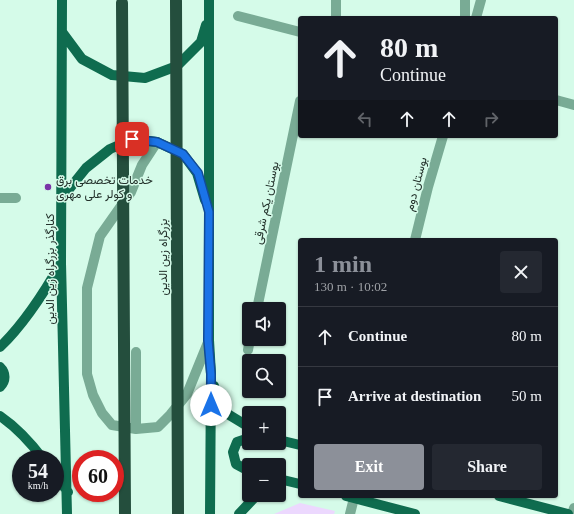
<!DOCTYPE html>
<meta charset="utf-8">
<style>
body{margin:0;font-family:"Times New Roman",Vazirmatn,serif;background:#242831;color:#f1f3f6;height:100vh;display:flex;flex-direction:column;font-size:15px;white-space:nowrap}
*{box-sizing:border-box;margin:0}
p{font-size:13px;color:#9ea1a6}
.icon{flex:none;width:22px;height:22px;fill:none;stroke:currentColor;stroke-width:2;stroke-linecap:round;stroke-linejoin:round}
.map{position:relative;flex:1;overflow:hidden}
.side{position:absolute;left:298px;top:238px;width:260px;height:260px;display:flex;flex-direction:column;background:#171b24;border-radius:4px;box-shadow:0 1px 3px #0004}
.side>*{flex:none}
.guide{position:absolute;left:298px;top:16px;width:260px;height:122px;border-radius:4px;box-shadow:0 1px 3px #0004;background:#171b24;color:#f1f3f6;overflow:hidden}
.tools{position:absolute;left:242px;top:302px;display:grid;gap:8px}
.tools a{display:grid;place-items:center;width:44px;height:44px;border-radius:4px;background:#171b24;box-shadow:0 1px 3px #0004;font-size:20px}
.speed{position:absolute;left:12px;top:450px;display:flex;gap:8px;font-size:20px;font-weight:700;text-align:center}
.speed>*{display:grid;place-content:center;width:52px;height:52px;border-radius:50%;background:#171b24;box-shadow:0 1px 3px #0004;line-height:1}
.speed small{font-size:10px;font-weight:400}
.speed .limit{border:6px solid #d22;background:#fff;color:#111}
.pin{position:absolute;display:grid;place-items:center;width:34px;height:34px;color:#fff;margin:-17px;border-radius:8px;box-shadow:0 2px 6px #0006}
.me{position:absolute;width:44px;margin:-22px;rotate:0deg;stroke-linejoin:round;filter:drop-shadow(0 0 3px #0008)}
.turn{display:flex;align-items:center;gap:14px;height:84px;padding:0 16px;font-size:18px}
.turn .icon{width:52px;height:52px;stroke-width:2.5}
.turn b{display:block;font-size:28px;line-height:34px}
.lanes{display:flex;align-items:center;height:38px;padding:0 16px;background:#0003;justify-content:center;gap:20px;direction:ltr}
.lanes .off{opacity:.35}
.round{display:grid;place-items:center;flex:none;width:42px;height:42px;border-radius:4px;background:#242831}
.headline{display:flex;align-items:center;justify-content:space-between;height:68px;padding:0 16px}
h1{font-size:24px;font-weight:600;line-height:30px;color:#8c9099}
.cta{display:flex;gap:8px;margin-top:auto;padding:8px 16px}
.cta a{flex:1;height:46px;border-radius:4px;background:#8c9099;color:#fff;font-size:16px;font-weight:600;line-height:46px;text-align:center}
.cta a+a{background:#242831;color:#f1f3f6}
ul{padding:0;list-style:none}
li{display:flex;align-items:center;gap:12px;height:60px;padding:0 16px;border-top:1px solid #363941}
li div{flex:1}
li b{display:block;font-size:15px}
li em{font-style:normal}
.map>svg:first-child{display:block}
.green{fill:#ecd8fe}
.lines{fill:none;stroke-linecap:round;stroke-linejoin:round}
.minor{stroke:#79ab95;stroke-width:10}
.major{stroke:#0f6c4f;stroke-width:10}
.highway-bridge{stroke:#244e3d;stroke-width:12}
.route-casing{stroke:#114b97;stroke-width:10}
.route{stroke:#1a73e8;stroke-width:7}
.poi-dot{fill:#7a34a7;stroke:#d5fbe9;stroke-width:1.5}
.labels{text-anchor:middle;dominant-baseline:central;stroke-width:3;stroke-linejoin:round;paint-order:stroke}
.poi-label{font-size:12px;fill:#23312b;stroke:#d5fbe9;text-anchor:start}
.street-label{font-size:12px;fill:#23312b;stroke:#d5fbe9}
</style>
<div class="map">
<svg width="574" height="514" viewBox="0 0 574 514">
<rect width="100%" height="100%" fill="#d5fbe9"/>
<path class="green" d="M300,503L335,511L334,514H274Z"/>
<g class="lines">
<path class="minor" d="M238,16L300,32
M336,18V0
M465,18V0
M476,18L481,0
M556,100L574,105
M157,142L142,165L131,192L100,236L87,288V374L93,395L102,413L112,425L136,429L158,427L170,415L187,394L209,340
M0,198H16
M415,240L428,187L443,136
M257,309L300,101
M248,350L250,339
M136,429V352
M350,514L354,498
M572,514L574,508"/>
<path class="major" d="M62,0L61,263L67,514
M209,0V340L211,374L210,514
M62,32L82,59L112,75L145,78L177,66L201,42L206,25
M62,198L86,168L110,149L133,139L157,142L183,154L197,173L205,200
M0,347C25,323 44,293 61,263
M0,367C6,373 6,381 0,387
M214,386L221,410L249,427
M0,416C16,427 31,443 43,459
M249,438L237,442L233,452L236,464L249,471
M279,440L300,445
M55,475L68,492
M279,479L300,484
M346,496L415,514
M499,496L568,514
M239,514L255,497L259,495"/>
<path class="highway-bridge" d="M176,1L178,514
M122,3L125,514"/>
</g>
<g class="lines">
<g class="route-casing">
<path id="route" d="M132,139L157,142L183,154L198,173L209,212L208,340L211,374V405"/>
</g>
<use href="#route" class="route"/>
</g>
<circle class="poi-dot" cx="48" cy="187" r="4"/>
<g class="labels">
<g class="poi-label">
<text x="56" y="180">خدمات تخصصی برق<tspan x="56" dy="14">و کولر علی مهری</tspan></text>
</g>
<g class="street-label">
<text transform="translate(416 184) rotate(-75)">بوستان دوم</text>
<text transform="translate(266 203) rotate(-78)">بوستان یکم شرقی</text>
<text transform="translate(163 257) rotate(-90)">بزرگراه زین الدین</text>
<text transform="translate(50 269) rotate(-90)">کنارگذر بزرگراه زین الدین</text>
</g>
</g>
</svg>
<div class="tools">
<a><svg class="icon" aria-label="sound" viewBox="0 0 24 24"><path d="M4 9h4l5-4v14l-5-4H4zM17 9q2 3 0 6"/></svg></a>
<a><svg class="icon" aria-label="search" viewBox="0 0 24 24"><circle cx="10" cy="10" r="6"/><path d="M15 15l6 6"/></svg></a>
<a>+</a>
<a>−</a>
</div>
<div class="speed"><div>54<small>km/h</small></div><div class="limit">60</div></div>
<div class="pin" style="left:132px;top:139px;background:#d93025"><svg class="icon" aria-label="arrive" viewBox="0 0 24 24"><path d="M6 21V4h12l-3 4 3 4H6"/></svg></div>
<svg class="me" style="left:211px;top:405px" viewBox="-20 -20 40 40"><circle r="19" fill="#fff"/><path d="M0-13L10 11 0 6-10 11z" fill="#1a73e8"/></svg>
<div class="guide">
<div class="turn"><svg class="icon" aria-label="ahead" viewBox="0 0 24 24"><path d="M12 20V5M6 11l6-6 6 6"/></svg><div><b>80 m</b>Continue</div></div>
<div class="lanes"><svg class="icon off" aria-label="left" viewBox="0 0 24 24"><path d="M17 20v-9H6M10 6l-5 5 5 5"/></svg><svg class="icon" aria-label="ahead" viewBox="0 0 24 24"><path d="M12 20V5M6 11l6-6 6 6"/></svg><svg class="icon" aria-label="ahead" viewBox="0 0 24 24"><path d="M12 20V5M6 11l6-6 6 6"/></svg><svg class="icon off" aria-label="right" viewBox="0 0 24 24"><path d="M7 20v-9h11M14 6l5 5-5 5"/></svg></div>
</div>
<section class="side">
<div class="headline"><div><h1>1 min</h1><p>130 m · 10:02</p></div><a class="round"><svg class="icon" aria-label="close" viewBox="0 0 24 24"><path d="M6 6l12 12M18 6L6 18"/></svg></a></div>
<ul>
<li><svg class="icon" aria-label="ahead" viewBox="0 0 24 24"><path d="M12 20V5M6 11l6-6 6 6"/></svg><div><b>Continue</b></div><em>80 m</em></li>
<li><svg class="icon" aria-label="arrive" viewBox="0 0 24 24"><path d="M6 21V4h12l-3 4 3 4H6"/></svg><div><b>Arrive at destination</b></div><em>50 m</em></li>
</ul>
<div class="cta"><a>Exit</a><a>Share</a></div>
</section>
</div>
